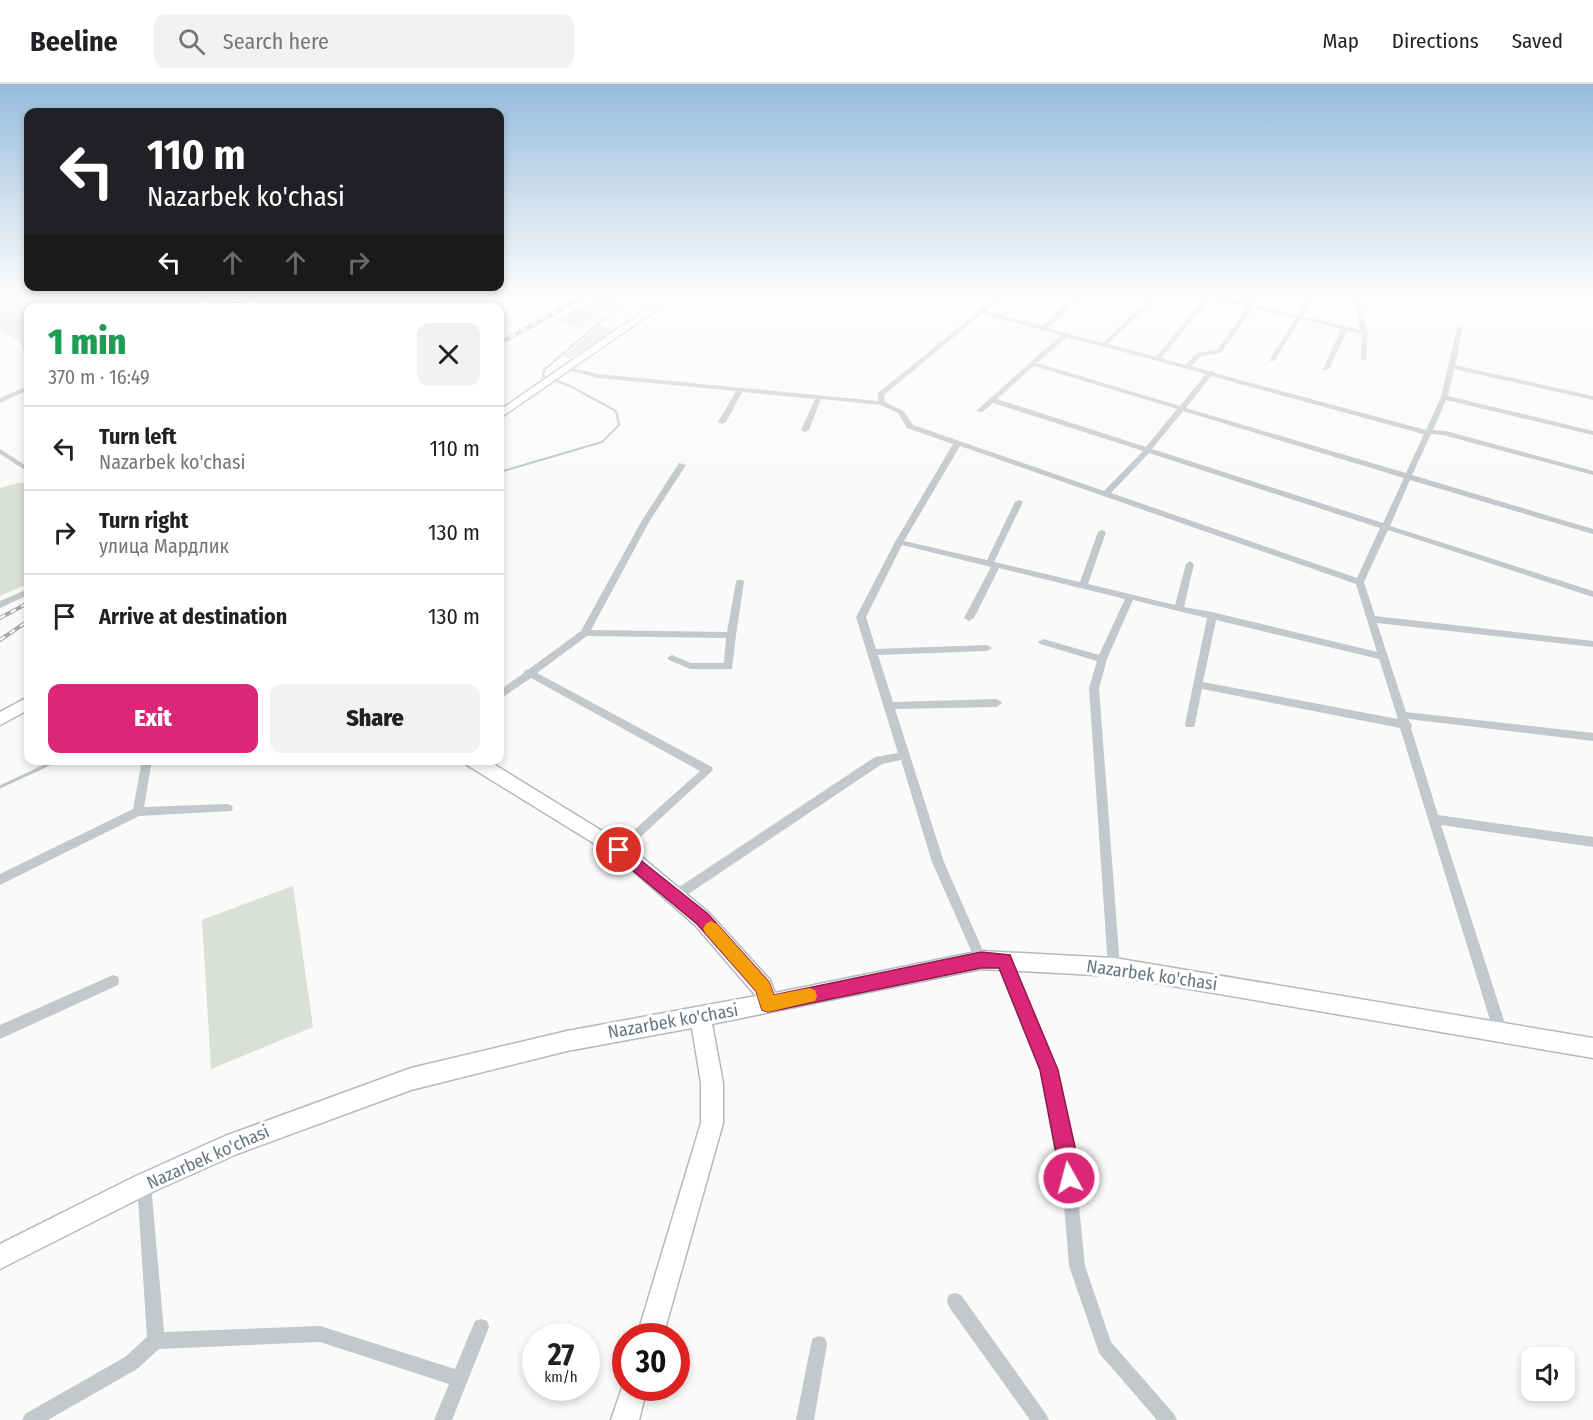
<!DOCTYPE html>
<meta charset="utf-8">
<style>
body{margin:0;font-family:"Fira Sans Condensed",sans-serif;background:#f2f2f2;color:#202124;height:100vh;display:flex;flex-direction:column;font-size:22px;white-space:nowrap}
*{box-sizing:border-box;margin:0}
p{font-size:20px;color:#757577}
.icon{flex:none;width:33px;height:33px;fill:none;stroke:currentColor;stroke-width:2;stroke-linecap:round;stroke-linejoin:round}
.map{position:relative;flex:1;overflow:hidden}
.sheet{position:absolute;left:24px;top:219px;width:480px;height:462px;display:flex;flex-direction:column;background:#fff;border-radius:12px;box-shadow:0 3px 9px #0003}
.sheet>*{flex:none}
.top-card{position:absolute;left:24px;top:24px;width:480px;height:183px;border-radius:12px;box-shadow:0 3px 9px #0003;background:#202124;color:#fff;overflow:hidden}
.tools{position:absolute;left:1521px;top:1263px;display:grid;gap:12px}
.tools a{display:grid;place-items:center;width:54px;height:54px;border-radius:12px;background:#fff;box-shadow:0 3px 9px #0003;font-size:30px}
.speed{position:absolute;left:522px;top:1239px;display:flex;gap:12px;font-size:30px;font-weight:700;text-align:center}
.speed>*{display:grid;place-content:center;width:78px;height:78px;border-radius:50%;background:#fff;box-shadow:0 3px 9px #0003;line-height:1}
.speed small{font-size:15px;font-weight:400}
.speed .limit{border:9px solid #d22;background:#fff;color:#111}
.pin{position:absolute;display:grid;place-items:center;width:51px;height:51px;color:#fff;margin:-26px;border:3px solid #fff;border-radius:50%;box-shadow:0 2px 6px #0007}
.me{position:absolute;width:66px;margin:-33px;rotate:353deg;stroke-linejoin:round;filter:drop-shadow(0 0 4px #0008)}
.turn{display:flex;align-items:center;gap:21px;height:126px;padding:0 24px;font-size:27px}
.turn .icon{width:78px;height:78px;stroke-width:2.5}
.turn b{display:block;font-size:42px;line-height:51px}
.lanes{display:flex;align-items:center;height:57px;padding:0 24px;background:#0003;justify-content:center;gap:30px;direction:ltr}
.lanes .off{opacity:.35}
.round{display:grid;place-items:center;flex:none;width:63px;height:63px;border-radius:12px;background:#f2f2f2}
.summary{display:flex;align-items:center;justify-content:space-between;height:102px;padding:0 24px}
h1{font-size:36px;font-weight:800;line-height:45px;color:#1e9e55}
.action{display:flex;gap:12px;margin-top:auto;padding:12px 24px}
.action a{flex:1;height:69px;border-radius:12px;background:#db2777;color:#fff;font-size:24px;font-weight:800;line-height:69px;text-align:center}
.action a+a{background:#f2f2f2;color:#202124}
ul{padding:0;list-style:none}
li{display:flex;align-items:center;gap:18px;height:84px;padding:0 24px;border-top:2px solid #e0e0e0}
li div{flex:1}
li b{display:block;font-size:22px}
li em{font-style:normal}
header{display:flex;align-items:center;gap:36px;box-sizing:border-box;height:84px;padding:0 30px;background:#fff;border-bottom:2px solid #e0e0e0}
header strong{font-size:28px}
nav{display:flex;gap:33px;margin-inline-start:auto;font-size:21px}
.search{width:420px;height:54px;background:#f2f2f2;display:flex;align-items:center;gap:15px;box-sizing:border-box;padding:0 21px;border-radius:12px;color:#757577;font-size:22px}
.map>svg:first-child{display:block}
.green{fill:#dadfd7}
.lines{fill:none;stroke-linecap:round;stroke-linejoin:round}
.stream-far1{stroke:#bbc7cb;stroke-width:2}
.stream{stroke:#bbc7cb;stroke-width:3}
.secondary-casing{stroke:#b3babf;stroke-width:3}
.street{fill:#c3c8cc;fill-rule:evenodd}
.secondary{fill:#fff;fill-rule:evenodd}
.rail-casing{stroke:#a2aab0;stroke-width:4}
.rail{stroke:#fff;stroke-width:2;stroke-dasharray:6;stroke-linecap:butt}
.route{fill:#db2777;stroke:#8e194d;stroke-width:1.5}
.slow{fill:#f59e0b}
.labels{text-anchor:middle;dominant-baseline:central;stroke-width:6;stroke-linejoin:round;paint-order:stroke}
.near-street-label{font-size:18px;fill:#657683;stroke:#fff}
</style>
<header>
<strong>Beeline</strong>
<div class="search"><svg class="icon" aria-label="search" viewBox="0 0 24 24"><circle cx="10" cy="10" r="6"/><path d="M15 15l6 6"/></svg>Search here</div>
<nav><a>Map</a><a>Directions</a><a>Saved</a></nav>
</header>
<div class="map">
<svg width="1593" height="1336" viewBox="0 0 1593 1336">
<rect width="100%" height="100%" fill="#fafaf8"/>
<path class="green" d="M0,210H204L196,223L28,224V276L20,257L0,247Z
M603,210H621L579,244L555,236Z
M600,241L616,245L571,274L563,273Z
M18,399H28V500L0,512V404Z
M293,802L313,943L211,985L202,836Z"/>
<g class="lines">
<path class="stream-far1" d="M500,388L602,358L619,341L616,327L570,302L543,292L544,286L633,210"/>
<path class="stream" d="M0,703L58,676"/>
<g class="secondary-casing">
<path id="secondary" d="M668,210H679L500,334V326Z
M28,613V626L0,641V628Z
M465,676H487L633,766L709,829L770,896L775,909L981,867L1114,874L1593,954V974L1114,892L981,885L712,940L723,999V1039L663,1252H637L701,1039V999L692,944L567,967L411,1006L237,1070L152,1108L0,1185V1160L136,1092L225,1052L411,984L567,947L756,912L695,841L621,776L467,681Z
M625,1295L626,1304H647L639,1336H611Z"/>
</g>
<path class="street" d="M259,210H267L224,224H213Z
M1000,210H1006L986,227L1041,242L1079,210H1085L1047,244L1103,259L1153,210H1159L1108,260L1156,273L1205,212L1199,210H1213L1250,220L1257,210H1263L1255,221L1298,231L1311,210H1317L1303,232L1361,246L1351,210H1357L1368,249L1366,276L1361,275L1362,250L1347,247L1329,285L1324,286L1323,285L1341,245L1301,235L1274,277H1270L1269,276L1296,234L1253,224L1221,269L1201,272L1191,282L1208,287H1213L1214,289L1426,346L1441,313L1457,244L1460,242L1463,244L1455,281L1593,312V316L1454,285L1448,312L1593,347V351L1446,316L1433,346L1446,347L1593,387V391L1443,351L1431,350L1412,391L1593,445V450L1410,396L1390,442L1593,507V513L1388,446L1364,498L1375,532L1593,557V563L1377,539L1406,628L1593,649V657L1408,635L1412,641L1411,644L1438,731L1593,753V763L1441,741L1508,949L1506,954L1501,956L1496,954L1494,949L1400,644L1202,605L1195,640L1194,643H1186L1185,640L1207,534L1133,516L1107,575L1099,604L1120,883L1118,887L1114,889L1110,887L1108,883L1089,604L1097,577L1040,560L1038,558L1043,555L1099,571L1125,515L999,484L974,534L969,537L964,534L991,483L902,461L866,533L876,565L987,561L992,564L987,567L878,571L893,618L997,615L1002,619L997,623L895,625L944,778L987,876L985,880L981,882L977,880L932,778L901,676L882,680L681,815L677,816L673,815L671,811L673,807L875,673L898,669L856,533L895,458L953,360L907,344L898,329L881,321L821,315L809,346L805,348L801,346L815,315L742,308L726,338L722,340L718,338L736,307L598,294L565,285L568,283L598,290L878,317V309ZM1210,214L1248,223L1217,266L1197,269L1185,281L1161,274ZM982,230L1061,251L976,327L982,328L993,319L1143,367L1104,407L913,341L903,327L885,318L884,311ZM1067,253L1206,290L1180,322L1037,279ZM1034,282L1177,325L1146,363L997,315ZM1211,292L1423,350H1424L1406,389L1186,324ZM1183,327L1404,394L1383,439L1152,365ZM960,362L1356,500L1377,568L1212,528L1184,523L1194,480L1190,477L1186,480L1175,521L1088,500L1106,448L1102,446L1098,448L1080,498L994,478L1023,418L1019,416L1015,418L987,476L904,457ZM1149,369L1380,444L1357,494L1111,409ZM1216,536L1379,575L1398,635L1203,598Z
M28,302V306L0,319V314Z
M0,365L28,383V388L0,370Z
M679,379L686,381L649,438L591,546L727,548L736,498L737,496H743L744,498L736,551L732,585H690L669,576L667,574L672,571L691,579H724L726,554L587,552L537,589L712,683L713,686L623,769L619,771L615,769L613,766L615,763L700,687L531,594L500,615V606L524,589L525,586L529,585L581,547L641,438Z
M28,505V511L0,524V517Z
M142,676H152L144,723L227,720L231,721L233,724L231,727L139,732L0,801V790L133,725Z
M1004,870L1008,872L1056,985L1074,1072L1085,1182L1111,1258L1174,1330L1177,1336H1157L1099,1269L1097,1263L1069,1182L1060,1072L1042,985L998,876L1000,872Z
M113,891L118,893L119,897L118,901L0,955V941Z
M144,1093L149,1095L151,1100L164,1248L320,1242L455,1285L475,1237L481,1235L487,1237L489,1243L452,1336H434L449,1300L320,1258L159,1265L137,1285L48,1336H22L25,1330L125,1273L147,1253L137,1100L139,1095Z
M955,1209L961,1211L1046,1330L1049,1336H1030L949,1223L947,1217L949,1211Z
M819,1252L825,1254L827,1260L814,1336H796L811,1260L813,1254Z"/>
<use href="#secondary" class="secondary"/>
<g class="rail-casing">
<path id="rail" d="M500,259L589,210
M0,534L28,519
M0,556L28,537"/>
</g>
<use href="#rail" class="rail"/>
</g>
<linearGradient id="sky" x2="0" y2="1"><stop stop-color="#96bcdc"/><stop offset="0.53" stop-color="#fdfdfc"/><stop offset="1" stop-color="#fdfdfc" stop-opacity="0"/></linearGradient>
<rect width="1593" height="397" fill="url(#sky)"/>
<path class="route" d="M619,759L708,830L769,898L774,911L981,868L1010,871L1058,986L1077,1072L1079,1094L1076,1101L1069,1104L1062,1101L1040,986L999,884H981L768,928L762,926L756,907L697,840L613,770L611,766L613,761Z"/>
<path class="slow" d="M711,837L717,840L769,898L774,911L809,904L815,906L817,912L815,917L768,928L762,926L756,907L706,850L703,845L706,840Z"/>
<g class="labels">
<g class="near-street-label">
<text transform="translate(1152 891) rotate(8)">Nazarbek ko'chasi</text>
<text transform="translate(673 937) rotate(-10)">Nazarbek ko'chasi</text>
<text transform="translate(208 1073) rotate(-24)">Nazarbek ko'chasi</text>
</g>
</g>
</svg>
<div class="tools">
<a><svg class="icon" aria-label="sound" viewBox="0 0 24 24"><path d="M4 9h4l5-4v14l-5-4H4zM17 9q2 3 0 6"/></svg></a>
</div>
<div class="speed"><div>27<small>km/h</small></div><div class="limit">30</div></div>
<div class="pin" style="left:619px;top:766px;background:#d93025"><svg class="icon" aria-label="arrive" viewBox="0 0 24 24"><path d="M6 21V4h12l-3 4 3 4H6"/></svg></div>
<svg class="me" style="left:1069px;top:1094px" viewBox="-20 -20 40 40"><circle r="17" fill="#db2777" stroke="#fff" stroke-width="3"/><path d="M0-11L8 9 0 5-8 9z" fill="#fff"/></svg>
<div class="top-card">
<div class="turn"><svg class="icon" aria-label="left" viewBox="0 0 24 24"><path d="M17 20v-9H6M10 6l-5 5 5 5"/></svg><div><b>110 m</b>Nazarbek ko'chasi</div></div>
<div class="lanes"><svg class="icon" aria-label="left" viewBox="0 0 24 24"><path d="M17 20v-9H6M10 6l-5 5 5 5"/></svg><svg class="icon off" aria-label="ahead" viewBox="0 0 24 24"><path d="M12 20V5M6 11l6-6 6 6"/></svg><svg class="icon off" aria-label="ahead" viewBox="0 0 24 24"><path d="M12 20V5M6 11l6-6 6 6"/></svg><svg class="icon off" aria-label="right" viewBox="0 0 24 24"><path d="M7 20v-9h11M14 6l5 5-5 5"/></svg></div>
</div>
<section class="sheet">
<div class="summary"><div><h1>1 min</h1><p>370 m · 16:49</p></div><a class="round"><svg class="icon" aria-label="close" viewBox="0 0 24 24"><path d="M6 6l12 12M18 6L6 18"/></svg></a></div>
<ul>
<li><svg class="icon" aria-label="left" viewBox="0 0 24 24"><path d="M17 20v-9H6M10 6l-5 5 5 5"/></svg><div><b>Turn left</b><p>Nazarbek ko'chasi</p></div><em>110 m</em></li>
<li><svg class="icon" aria-label="right" viewBox="0 0 24 24"><path d="M7 20v-9h11M14 6l5 5-5 5"/></svg><div><b>Turn right</b><p>улица Мардлик</p></div><em>130 m</em></li>
<li><svg class="icon" aria-label="arrive" viewBox="0 0 24 24"><path d="M6 21V4h12l-3 4 3 4H6"/></svg><div><b>Arrive at destination</b></div><em>130 m</em></li>
</ul>
<div class="action"><a>Exit</a><a>Share</a></div>
</section>
</div>
